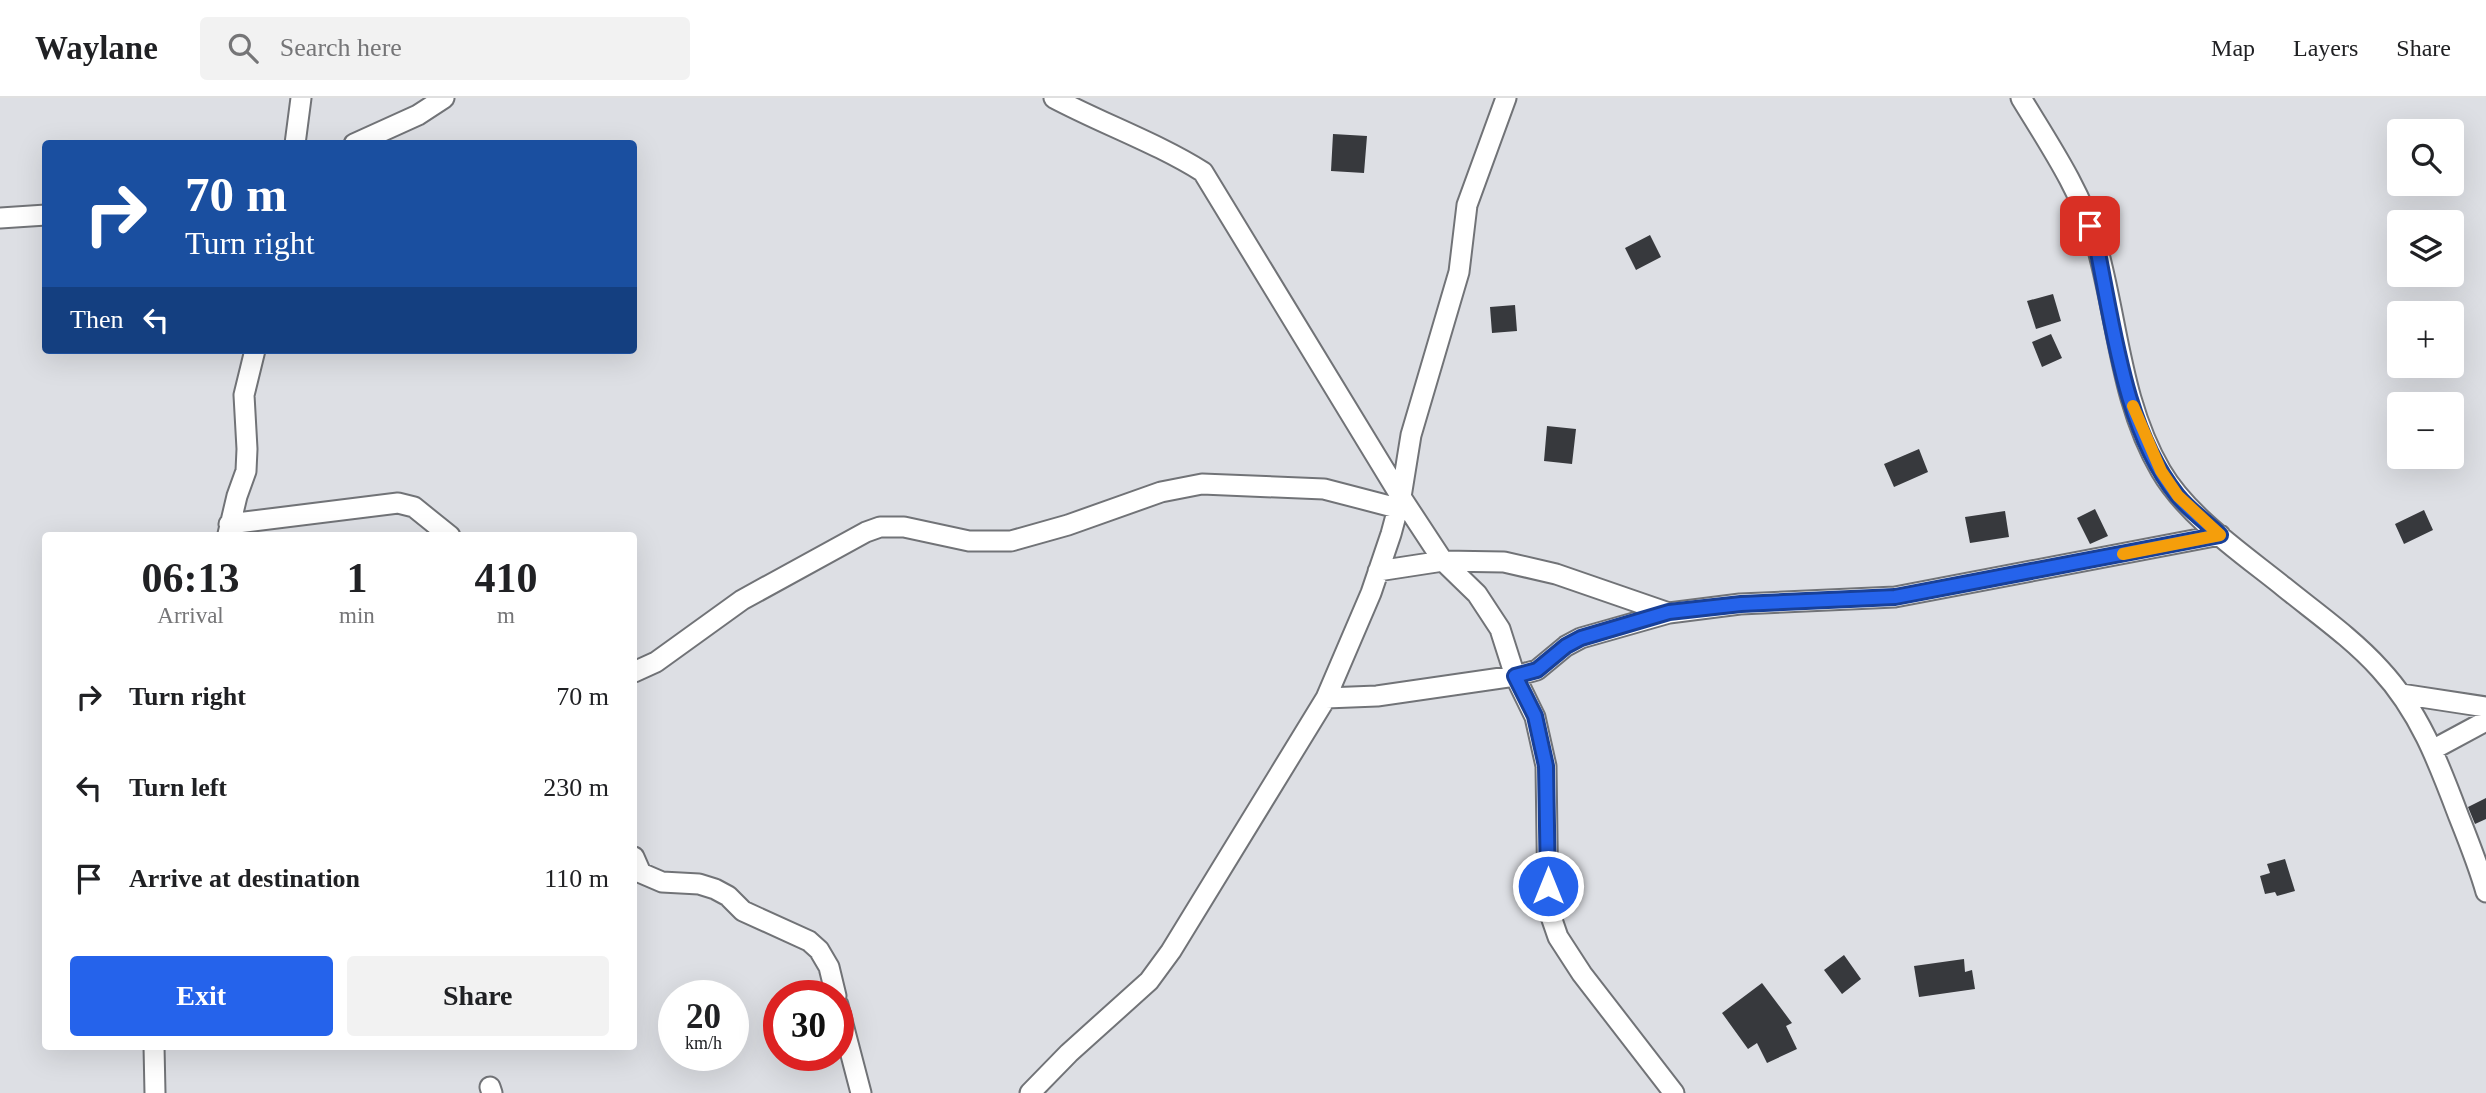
<!DOCTYPE html>
<meta charset="utf-8">
<style>
body{margin:0;font-family:Georgia,serif;background:#f2f2f2;color:#202124;height:100vh;display:flex;flex-direction:column;font-size:26px;white-space:nowrap}
*{box-sizing:border-box;margin:0}
p{font-size:23px;color:#757577}
.icon{flex:none;width:38px;height:38px;fill:none;stroke:currentColor;stroke-width:2;stroke-linecap:round;stroke-linejoin:round}
.map{position:relative;flex:1;overflow:hidden}
.panel{position:absolute;left:42px;top:434px;width:595px;height:518px;display:flex;flex-direction:column;background:#fff;border-radius:7px;box-shadow:0 7px 28px #0002}
.panel>*{flex:none}
.hud{position:absolute;left:42px;top:42px;width:595px;height:214px;border-radius:7px;box-shadow:0 7px 28px #0002;background:#1a4fa0;color:#fff;overflow:hidden}
.controls{position:absolute;left:2387px;top:21px;display:grid;gap:14px}
.controls a{display:grid;place-items:center;width:77px;height:77px;border-radius:7px;background:#fff;box-shadow:0 7px 28px #0002;font-size:35px}
.speed{position:absolute;left:658px;top:882px;display:flex;gap:14px;font-size:35px;font-weight:700;text-align:center}
.speed>*{display:grid;place-content:center;width:91px;height:91px;border-radius:50%;background:#fff;box-shadow:0 7px 28px #0002;line-height:1}
.speed small{font-size:18px;font-weight:400}
.speed .limit{border:10px solid #d22;background:#fff;color:#111}
.pin{position:absolute;display:grid;place-items:center;width:60px;height:60px;color:#fff;margin:-30px;border-radius:14px;box-shadow:0 4px 10px #0006}
.me{position:absolute;width:77px;margin:-38px;rotate:0deg;stroke-linejoin:round;filter:drop-shadow(0 0 5px #0008)}
.turn{display:flex;align-items:center;gap:24px;height:147px;padding:0 28px;font-size:32px}
.turn .icon{width:91px;height:91px;stroke-width:2.5}
.turn b{display:block;font-size:49px;line-height:60px}
.then{display:flex;align-items:center;height:66px;padding:0 28px;background:#0003;gap:14px;font-size:26px}
.eta{display:flex;justify-content:space-evenly;align-items:center;height:119px;text-align:center}
.eta b{font-size:42px;font-weight:600;line-height:49px}
.button{display:flex;gap:14px;margin-top:auto;padding:14px 28px}
.button a{flex:1;height:80px;border-radius:7px;background:#2563eb;color:#fff;font-size:28px;font-weight:600;line-height:80px;text-align:center}
.button a+a{background:#f2f2f2;color:#202124}
ul{padding:0;list-style:none}
li{display:flex;align-items:center;gap:21px;height:91px;padding:0 28px}
li div{flex:1}
li b{display:block;font-size:26px}
li em{font-style:normal}
header{display:flex;align-items:center;gap:42px;box-sizing:border-box;height:98px;padding:0 35px;background:#fff;border-bottom:2px solid #e0e0e0}
header strong{font-size:33px}
nav{display:flex;gap:38px;margin-inline-start:auto;font-size:24px}
.search{width:490px;height:63px;background:#f2f2f2;display:flex;align-items:center;gap:18px;box-sizing:border-box;padding:0 24px;border-radius:7px;color:#757577;font-size:26px}
.map>svg:first-child{display:block}
.building{fill:#37393d}
.lines{fill:none;stroke-linecap:round;stroke-linejoin:round}
.minor-casing{stroke:#717377;stroke-width:23}
.minor{stroke:#fff;stroke-width:19}
.route-casing{stroke:#184099;stroke-width:18}
.route{stroke:#2563eb;stroke-width:12}
.slow{stroke:#f59e0b;stroke-width:12}
</style>
<header>
<strong>Waylane</strong>
<div class="search"><svg class="icon" aria-label="search" viewBox="0 0 24 24"><circle cx="10" cy="10" r="6"/><path d="M15 15l6 6"/></svg>Search here</div>
<nav><a>Map</a><a>Layers</a><a>Share</a></nav>
</header>
<div class="map">
<svg width="2486" height="995" viewBox="0 0 2486 995">
<rect width="100%" height="100%" fill="#dddfe4"/>
<path class="building" d="M1333,36L1367,38L1364,75L1331,73Z
M1650,137L1661,159L1636,172L1625,150Z
M2053,196L2061,223L2036,231L2027,203Z
M1515,207L1517,233L1492,235L1490,209Z
M2051,236L2062,260L2042,269L2032,244Z
M1547,328L1576,331L1572,366L1544,363Z
M1919,351L1928,374L1894,389L1884,366Z
M2095,411L2108,438L2090,446L2077,420Z
M2424,412L2433,432L2404,446L2395,426Z
M2005,413L2009,439L1970,445L1965,419Z
M2486,700V721L2475,726L2468,709Z
M2285,761L2295,793L2277,798L2275,794L2265,796L2260,778L2270,775L2267,766Z
M1844,857L1861,881L1842,896L1824,872Z
M1964,861L1965,874L1972,872L1975,891L1919,899L1914,868Z
M1762,885L1792,925L1786,928L1797,951L1767,965L1757,945L1748,951L1722,915Z"/>
<g class="lines">
<g class="minor-casing">
<path id="minor" d="M1054,0C1103,26 1157,45 1203,74L1401,399L1443,463L1477,496L1500,531L1515,578L1535,619L1546,668L1548,810L1558,839L1582,876L1674,995
M2021,0C2049,46 2081,93 2096,145C2118,222 2120,303 2161,373C2188,419 2243,456 2284,489C2316,515 2352,540 2380,571C2420,614 2439,666 2459,719C2469,744 2479,769 2486,794
M295,46L301,0
M354,46L418,17L444,0
M0,120L46,117
M229,426L398,405L414,409L450,438
M228,436L237,398L246,373L247,351L244,297L255,252
M1378,473L1443,463L1504,464L1556,476L1669,515
M634,574L656,564L742,502L866,434L880,429H904L969,443H1011L1068,427L1161,394L1202,386L1324,391L1397,410
M2401,596L2486,609
M1326,600L1377,598L1515,578L1537,572L1566,548L1581,540L1669,515L1740,506L1895,499L2220,437
M2434,651L2486,623
M634,759L641,775L662,784L699,786L715,791L728,798L743,813L809,843L819,852L829,869L836,898
M838,907L861,995
M154,948L155,995
M490,989L492,995
M1030,995L1069,955L1149,883L1171,853L1326,600L1371,495L1391,436L1401,399L1411,337L1459,174L1467,107L1506,0"/>
</g>
<use href="#minor" class="minor"/>
</g>
<g class="lines">
<g class="route-casing">
<path id="route" d="M1548,788L1546,668L1535,618L1515,578L1537,572L1566,548L1581,540L1669,514L1741,506L1895,499L2220,437C2206,424 2189,412 2177,397C2124,331 2113,226 2096,145L2090,128"/>
</g>
<use href="#route" class="route"/>
<path class="slow" d="M2123,456L2220,437L2178,398L2161,373L2133,308"/>
</g>
</svg>
<div class="controls">
<a><svg class="icon" aria-label="search" viewBox="0 0 24 24"><circle cx="10" cy="10" r="6"/><path d="M15 15l6 6"/></svg></a>
<a><svg class="icon" aria-label="layers" viewBox="0 0 24 24"><path d="M12 4l9 5-9 5-9-5zM3 14l9 5 9-5"/></svg></a>
<a>+</a>
<a>−</a>
</div>
<div class="speed"><div>20<small>km/h</small></div><div class="limit">30</div></div>
<div class="pin" style="left:2090px;top:128px;background:#d93025"><svg class="icon" aria-label="arrive" viewBox="0 0 24 24"><path d="M6 21V4h12l-3 4 3 4H6"/></svg></div>
<svg class="me" style="left:1548px;top:788px" viewBox="-20 -20 40 40"><circle r="17" fill="#2563eb" stroke="#fff" stroke-width="3"/><path d="M0-11L8 9 0 5-8 9z" fill="#fff"/></svg>
<div class="hud">
<div class="turn"><svg class="icon" aria-label="right" viewBox="0 0 24 24"><path d="M7 20v-9h11M14 6l5 5-5 5"/></svg><div><b>70 m</b>Turn right</div></div>
<div class="then">Then<svg class="icon" aria-label="left" viewBox="0 0 24 24"><path d="M17 20v-9H6M10 6l-5 5 5 5"/></svg></div>
</div>
<section class="panel">
<div class="eta">
<div><b>06:13</b><p>Arrival</p></div>
<div><b>1</b><p>min</p></div>
<div><b>410</b><p>m</p></div>
</div>
<ul>
<li><svg class="icon" aria-label="right" viewBox="0 0 24 24"><path d="M7 20v-9h11M14 6l5 5-5 5"/></svg><div><b>Turn right</b></div><em>70 m</em></li>
<li><svg class="icon" aria-label="left" viewBox="0 0 24 24"><path d="M17 20v-9H6M10 6l-5 5 5 5"/></svg><div><b>Turn left</b></div><em>230 m</em></li>
<li><svg class="icon" aria-label="arrive" viewBox="0 0 24 24"><path d="M6 21V4h12l-3 4 3 4H6"/></svg><div><b>Arrive at destination</b></div><em>110 m</em></li>
</ul>
<div class="button"><a>Exit</a><a>Share</a></div>
</section>
</div>
